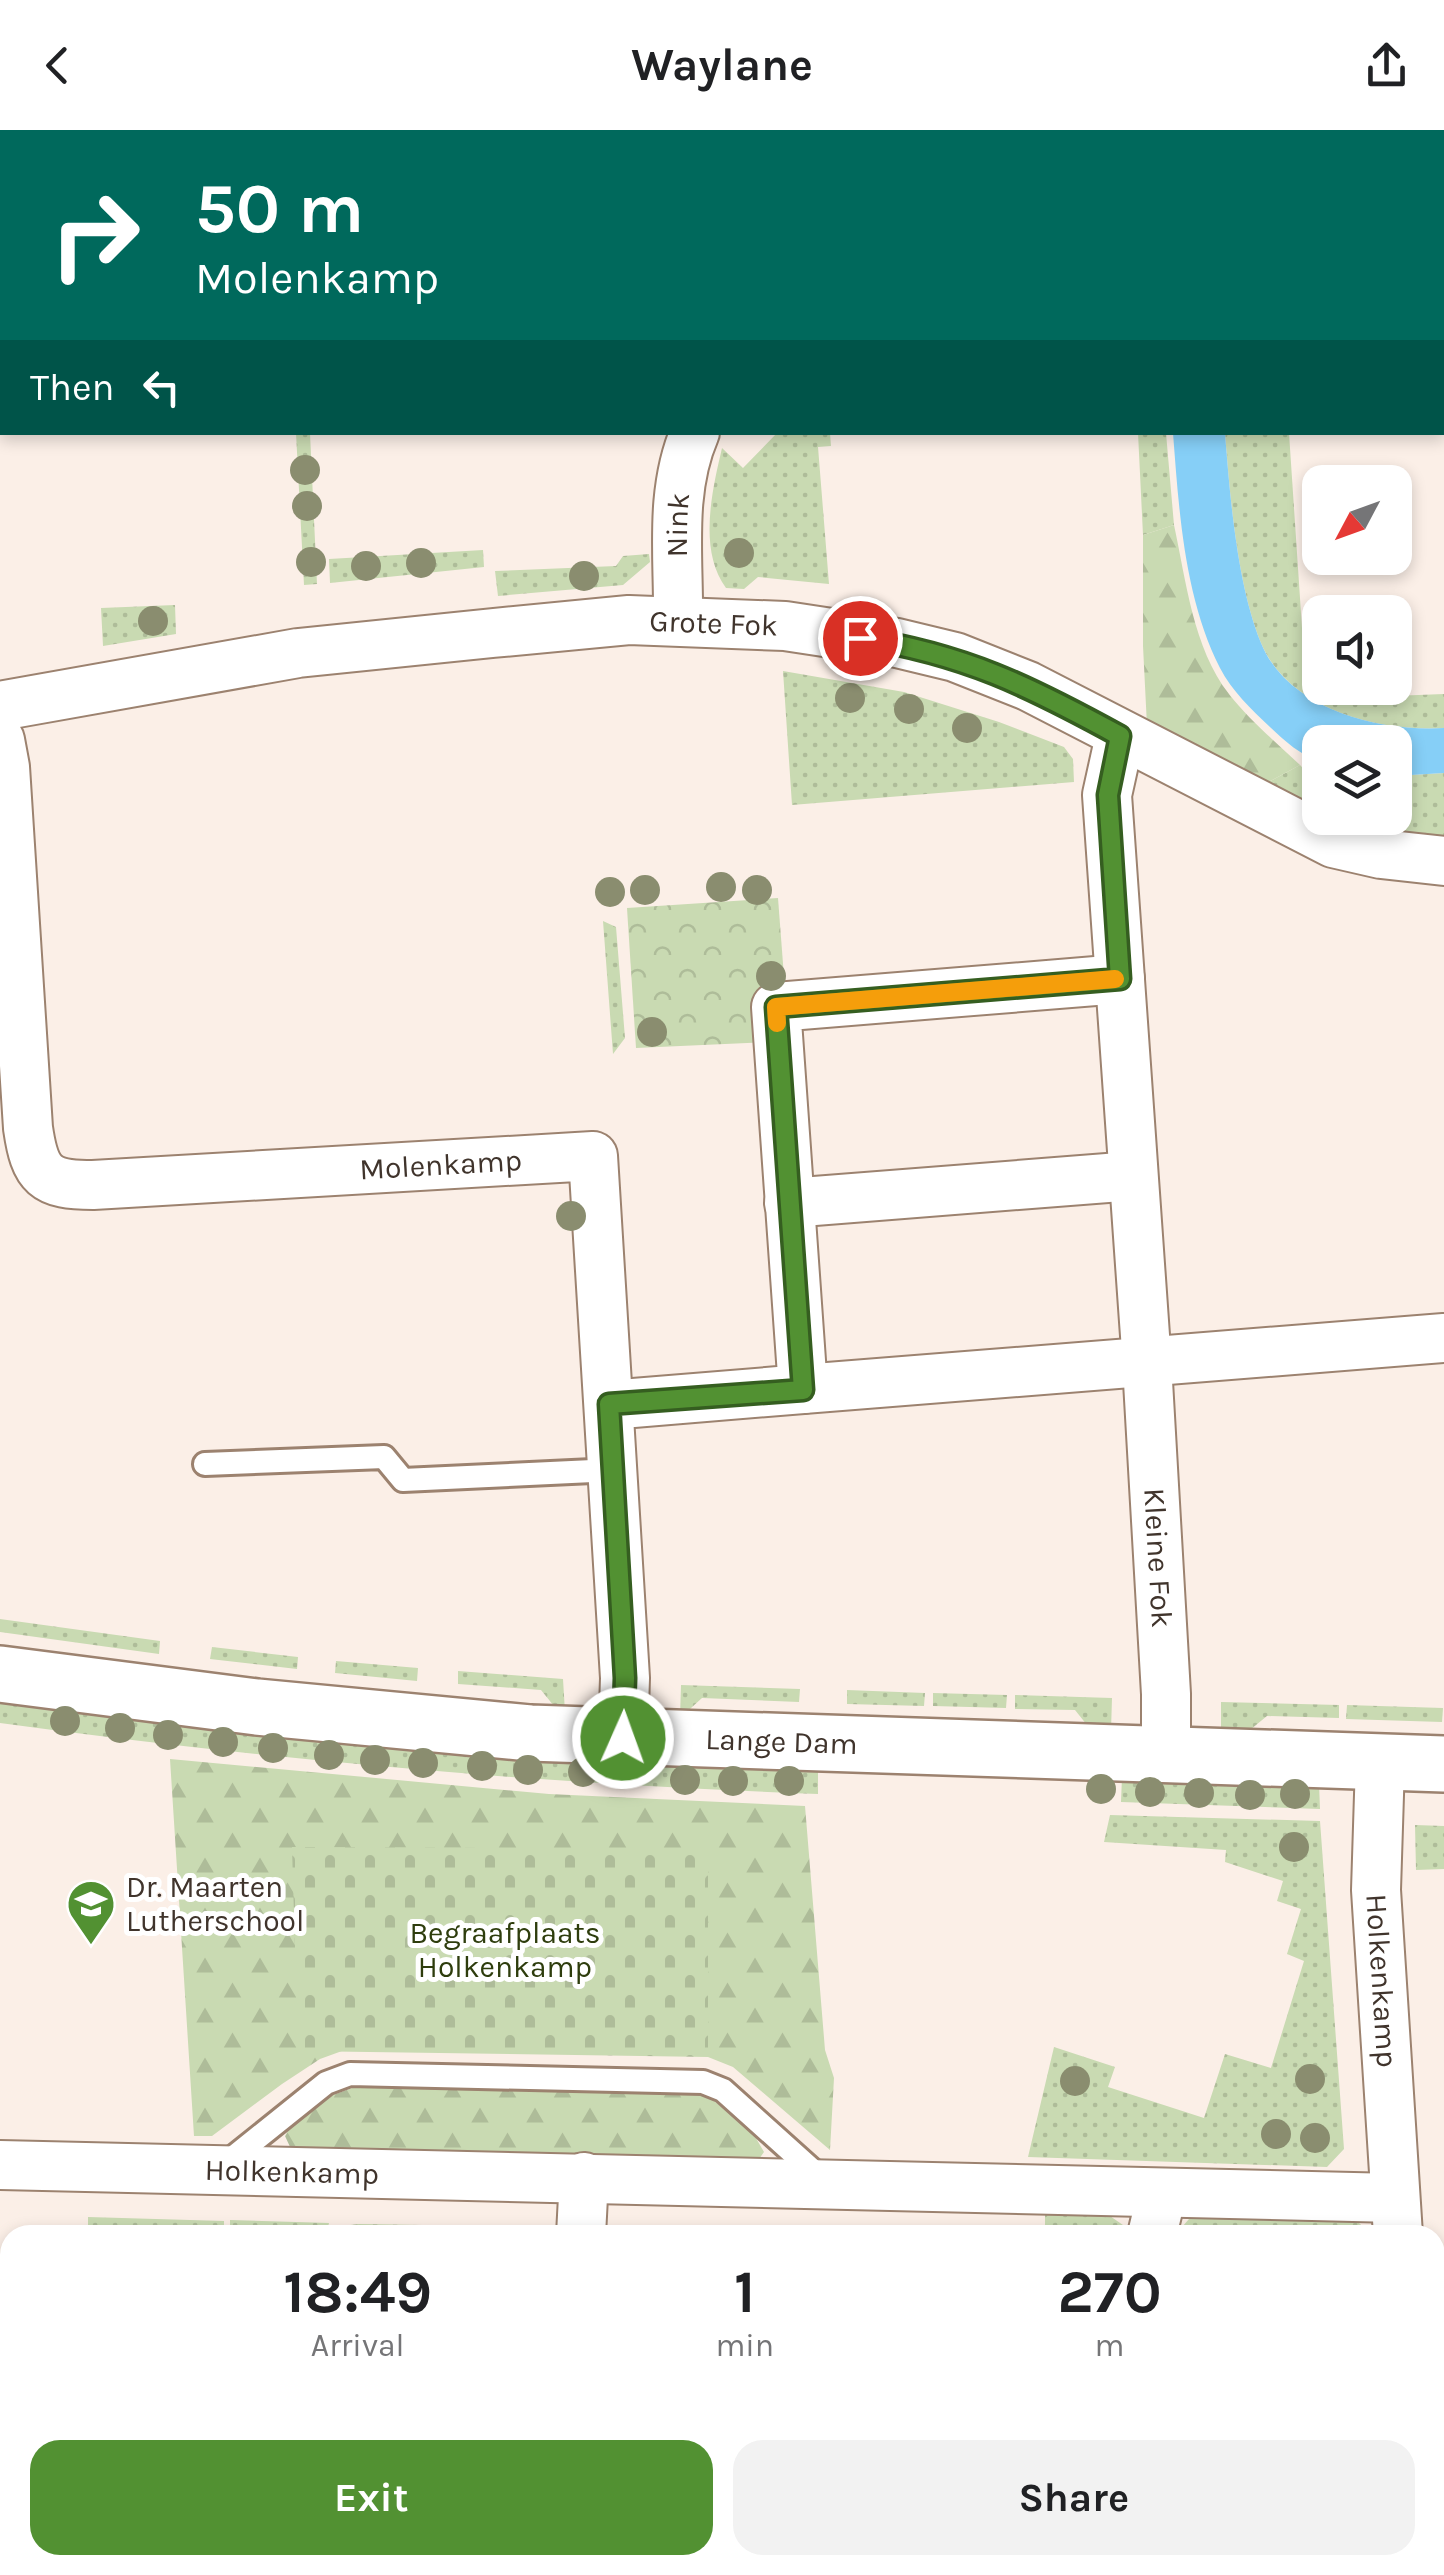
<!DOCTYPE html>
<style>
body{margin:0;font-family:Karla,sans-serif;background:#f2f2f2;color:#202124;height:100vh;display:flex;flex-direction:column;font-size:38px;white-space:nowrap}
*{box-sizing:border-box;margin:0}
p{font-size:32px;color:#757577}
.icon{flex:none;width:55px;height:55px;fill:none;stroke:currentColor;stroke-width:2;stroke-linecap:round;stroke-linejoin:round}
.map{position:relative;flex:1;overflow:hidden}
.side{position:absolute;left:0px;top:2095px;width:1445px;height:350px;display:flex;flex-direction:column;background:#fff;border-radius:30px 30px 0 0;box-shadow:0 5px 15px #0003}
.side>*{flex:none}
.hud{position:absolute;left:0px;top:0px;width:1445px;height:305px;box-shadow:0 5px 15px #0003;background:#00695c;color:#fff;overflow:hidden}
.needle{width:65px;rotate:229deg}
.tools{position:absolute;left:1302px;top:335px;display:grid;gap:20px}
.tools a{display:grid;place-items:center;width:110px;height:110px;border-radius:20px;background:#fff;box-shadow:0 5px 15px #0003;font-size:50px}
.pin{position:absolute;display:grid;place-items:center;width:85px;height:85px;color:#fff;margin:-42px;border:5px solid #fff;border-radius:50%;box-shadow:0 2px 10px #0007}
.me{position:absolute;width:110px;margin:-55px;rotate:2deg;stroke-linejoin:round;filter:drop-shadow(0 0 8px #0008)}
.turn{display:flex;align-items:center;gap:35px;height:210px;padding:0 30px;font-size:45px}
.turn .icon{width:130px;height:130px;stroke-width:2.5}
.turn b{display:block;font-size:70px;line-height:85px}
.then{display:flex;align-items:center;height:95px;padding:0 30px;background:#0003;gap:20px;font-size:38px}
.eta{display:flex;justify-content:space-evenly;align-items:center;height:170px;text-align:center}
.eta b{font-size:60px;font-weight:700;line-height:70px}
.button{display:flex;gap:20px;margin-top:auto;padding:20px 30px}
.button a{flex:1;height:115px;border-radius:30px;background:#529132;color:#fff;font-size:40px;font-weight:700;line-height:115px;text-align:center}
.button a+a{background:#f2f2f2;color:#202124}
header{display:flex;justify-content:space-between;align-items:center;height:130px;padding:0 30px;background:#fff;font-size:45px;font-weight:700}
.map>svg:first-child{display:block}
.grass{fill:url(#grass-dots)}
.forest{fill:url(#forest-firs)}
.cemetery{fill:url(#cemetery-stones)}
.park{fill:url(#park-crowns)}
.water{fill:#86cff7}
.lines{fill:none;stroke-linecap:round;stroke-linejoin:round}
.lane-casing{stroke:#9c826f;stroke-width:28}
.street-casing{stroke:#9c826f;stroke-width:52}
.secondary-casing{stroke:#9c826f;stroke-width:60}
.lane{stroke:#fff;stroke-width:22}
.street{stroke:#fff;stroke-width:48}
.secondary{stroke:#fff;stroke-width:55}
.tree{fill:#8a8d6f}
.route-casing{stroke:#355e20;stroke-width:25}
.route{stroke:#529132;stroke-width:18}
.slow{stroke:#f59e0b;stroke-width:18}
.labels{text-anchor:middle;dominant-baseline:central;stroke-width:10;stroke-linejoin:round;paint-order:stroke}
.street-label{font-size:30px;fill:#40342c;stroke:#fff}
.poi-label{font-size:30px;fill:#40342c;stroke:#fff;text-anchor:start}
.park-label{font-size:30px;fill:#2e3d0d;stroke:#fff}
</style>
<header><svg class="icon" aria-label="back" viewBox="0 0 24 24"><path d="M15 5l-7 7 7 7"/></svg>Waylane<svg class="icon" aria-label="share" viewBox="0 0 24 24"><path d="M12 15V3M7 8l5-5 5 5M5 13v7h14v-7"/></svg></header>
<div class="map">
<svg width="1444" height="2445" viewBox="0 0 1444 2445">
<defs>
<pattern id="grass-dots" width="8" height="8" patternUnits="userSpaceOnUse" patternTransform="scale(2.5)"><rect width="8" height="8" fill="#c9dab2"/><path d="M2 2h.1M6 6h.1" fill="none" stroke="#aebc99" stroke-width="1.8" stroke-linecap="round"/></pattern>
<pattern id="forest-firs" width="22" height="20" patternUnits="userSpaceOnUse" patternTransform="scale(2.5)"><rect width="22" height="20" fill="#c9dab2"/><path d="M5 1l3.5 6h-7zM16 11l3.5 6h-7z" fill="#aebc99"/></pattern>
<pattern id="cemetery-stones" width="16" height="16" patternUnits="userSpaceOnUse" patternTransform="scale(2.5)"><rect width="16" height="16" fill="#c9dab2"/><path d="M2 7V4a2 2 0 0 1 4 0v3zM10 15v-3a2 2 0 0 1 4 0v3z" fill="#aebc99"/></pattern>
<pattern id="park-crowns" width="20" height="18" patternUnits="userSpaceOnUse" patternTransform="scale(2.5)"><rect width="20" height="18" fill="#c9dab2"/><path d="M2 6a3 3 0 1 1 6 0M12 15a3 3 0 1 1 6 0" fill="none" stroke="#aebc99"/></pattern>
</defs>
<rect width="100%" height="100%" fill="#fbefe7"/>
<path class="grass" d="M296,303H310L317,454L304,455Z
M777,303H830L831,316L818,317L829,454L758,447L744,459L726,458C698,420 712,361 722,318L743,338Z
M1138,303H1166L1174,395L1143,405Z
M1225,303H1289L1304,528L1320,545V558H1341L1366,567L1444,564V598C1379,602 1289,580 1261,513C1237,454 1230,366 1225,303Z
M483,420L484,437L330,453L329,429Z
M649,424L650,432L623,455L498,466L495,441L616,436L623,426Z
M175,475L176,504L103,516L101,478Z
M783,541L904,562L999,592L1064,617L1073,629L1074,652L792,675Z
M1300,635L1320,656V687L1261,656Z
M1444,643V708L1388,707L1387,699L1370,688H1395V646Z
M603,791L616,797L625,908L613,924Z
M0,1489L160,1511L159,1524L0,1502Z
M212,1517L298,1527L297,1539L210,1529Z
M336,1531L418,1538L417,1551L335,1543Z
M458,1541L563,1549L565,1582L558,1581L541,1560L458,1554Z
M681,1555L800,1559L799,1572L702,1568L680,1588Z
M847,1560L925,1563L924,1576L847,1574Z
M933,1563L1007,1565L1006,1578L933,1576Z
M1015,1565L1112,1568L1111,1601L1091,1600L1075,1580L1015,1579Z
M0,1567L818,1638V1664C543,1654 272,1630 0,1593Z
M1221,1572L1339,1575V1588L1267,1586L1245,1604L1221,1601Z
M1347,1575L1443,1578L1442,1592L1346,1589Z
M1122,1647L1319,1653L1320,1679L1121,1672Z
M1110,1685L1320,1691L1344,2019L1327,2037L1028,2027L1054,1917L1115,1937L1108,1957L1204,1988L1225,1924L1271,1938L1304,1831L1287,1824L1301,1779L1277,1771L1283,1751L1225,1732L1226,1720L1104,1712Z
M1415,1695L1444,1696V1739L1416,1740Z
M1045,2079L1107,2084L1123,2095L1120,2105H1045Z
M1201,2086L1347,2089L1359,2093L1372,2105H1175L1189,2089Z
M88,2087L224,2091V2105H108L88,2100Z
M230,2090L329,2093L326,2105H230Z
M359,2094L486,2096L502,2098L500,2105H338L341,2096Z"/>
<path class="forest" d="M1174,395C1186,450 1193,518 1229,564C1249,590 1276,612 1300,635L1261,656L1147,596L1143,516V405Z
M170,1629L549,1664L805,1676L825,1920L834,1948L830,2020L733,1937L708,1927V1719L299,1921H342L320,1929L282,1954L212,2006H194Z
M355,1957L707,1965L753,2003L764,2022L759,2029L291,2019L285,2006L289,1999L330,1966Z"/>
<path class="cemetery" d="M292,1717L708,1719V1927L298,1921Z"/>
<path class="park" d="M778,768L785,860L767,912L636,918L627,778Z"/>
<path class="water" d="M1173,303H1225C1230,366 1237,454 1261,513C1288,580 1380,602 1444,598V643L1395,646V612H1320V632C1299,624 1286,612 1270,597C1251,579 1232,561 1220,538C1184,467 1179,380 1173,303Z"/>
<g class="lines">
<g class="lane-casing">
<path id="lane" d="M205,1334L384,1327L403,1350L614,1340
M225,2034L326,1953L350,1944L703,1952L723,1960L822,2049"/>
</g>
<g class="street-casing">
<g id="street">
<path d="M291,0V2"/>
<path d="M822,0V2"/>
<path d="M1098,0V2"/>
<path d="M0,140L2,139"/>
<path id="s1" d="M678,490C679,427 669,362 695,302"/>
<path id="s2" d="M0,576L298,523L493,503L629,490L785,496L897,513L955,527L1028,556L1333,713L1381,724L1444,731"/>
<path id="s3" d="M1120,606L1107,665L1147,1234L1166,1564V1624"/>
<path id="s4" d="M0,610L5,637L28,998C35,1046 45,1055 93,1055L593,1026L625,1548L623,1608"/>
<path d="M789,1073L1133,1046"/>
<path d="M803,1259L1444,1208"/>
<path d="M609,1275L803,1259L776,877L1120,849"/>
<path id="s5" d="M1380,1633L1376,1760L1398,2105"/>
<path id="s6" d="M0,2035L1395,2068"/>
<path d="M581,2105L584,2047"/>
<path d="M1152,2105L1162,2063"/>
<path d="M1066,2445L1069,2435"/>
</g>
</g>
<g class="secondary-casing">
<g id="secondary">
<path id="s7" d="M0,1544L257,1577L530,1603L1444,1634"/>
</g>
</g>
<use href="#lane" class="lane"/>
<use href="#street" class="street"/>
<use href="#secondary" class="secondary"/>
</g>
<g class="tree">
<circle cx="305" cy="340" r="15"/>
<circle cx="307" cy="376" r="15"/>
<circle cx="739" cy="423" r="15"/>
<circle cx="311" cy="432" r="15"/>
<circle cx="421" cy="433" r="15"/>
<circle cx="366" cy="436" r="15"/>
<circle cx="584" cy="446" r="15"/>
<circle cx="153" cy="491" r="15"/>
<circle cx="850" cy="568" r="15"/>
<circle cx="909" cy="579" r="15"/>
<circle cx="967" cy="598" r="15"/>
<circle cx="721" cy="757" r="15"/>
<circle cx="645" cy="760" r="15"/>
<circle cx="757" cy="760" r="15"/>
<circle cx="610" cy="762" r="15"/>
<circle cx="771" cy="846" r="15"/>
<circle cx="652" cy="902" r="15"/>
<circle cx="571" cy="1086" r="15"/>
<circle cx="65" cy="1591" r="15"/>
<circle cx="120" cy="1598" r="15"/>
<circle cx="168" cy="1605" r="15"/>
<circle cx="223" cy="1612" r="15"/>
<circle cx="273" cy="1618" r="15"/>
<circle cx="329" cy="1625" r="15"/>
<circle cx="375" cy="1630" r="15"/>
<circle cx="423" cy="1633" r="15"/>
<circle cx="482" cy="1636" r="15"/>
<circle cx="528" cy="1640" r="15"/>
<circle cx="583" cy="1642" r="15"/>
<circle cx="685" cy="1650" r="15"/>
<circle cx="733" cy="1651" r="15"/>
<circle cx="789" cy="1651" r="15"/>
<circle cx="1101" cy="1659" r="15"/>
<circle cx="1150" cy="1662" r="15"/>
<circle cx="1199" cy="1663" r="15"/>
<circle cx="1295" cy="1664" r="15"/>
<circle cx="1250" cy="1665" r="15"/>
<circle cx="1294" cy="1717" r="15"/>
<circle cx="1310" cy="1949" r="15"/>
<circle cx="1075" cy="1951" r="15"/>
<circle cx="1276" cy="2004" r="15"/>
<circle cx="1315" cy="2008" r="15"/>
</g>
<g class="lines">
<g class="route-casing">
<path id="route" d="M623,1608L625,1548L609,1274L803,1260L776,877L1120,849L1108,665L1120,606C1029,556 964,524 860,508"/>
</g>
<use href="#route" class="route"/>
<path class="slow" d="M777,893L776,877L1115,849"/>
</g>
<defs>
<g id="school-pin" transform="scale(2.5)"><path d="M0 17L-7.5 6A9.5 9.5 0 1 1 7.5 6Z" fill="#529132" stroke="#fff"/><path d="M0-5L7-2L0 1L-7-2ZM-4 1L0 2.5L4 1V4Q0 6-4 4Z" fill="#fff"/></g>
</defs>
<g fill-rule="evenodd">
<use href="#school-pin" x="91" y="1774"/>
</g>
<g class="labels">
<g class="street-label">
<text stroke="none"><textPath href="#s1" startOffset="95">Nink</textPath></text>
<text stroke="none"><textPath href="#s2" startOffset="720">Grote Fok</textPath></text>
<text stroke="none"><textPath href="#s4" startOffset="838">Molenkamp</textPath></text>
<text stroke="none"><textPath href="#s3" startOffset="825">Kleine Fok</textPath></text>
<text stroke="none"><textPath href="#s7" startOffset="785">Lange Dam</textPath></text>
<text stroke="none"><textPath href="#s5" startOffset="218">Holkenkamp</textPath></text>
<text stroke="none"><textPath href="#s6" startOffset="292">Holkenkamp</textPath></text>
</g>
<g class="poi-label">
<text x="126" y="1757">Dr. Maarten<tspan x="126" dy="34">Lutherschool</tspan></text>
</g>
<g class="park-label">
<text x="505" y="1803">Begraafplaats<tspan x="505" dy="34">Holkenkamp</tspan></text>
</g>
</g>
</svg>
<div class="tools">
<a><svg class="needle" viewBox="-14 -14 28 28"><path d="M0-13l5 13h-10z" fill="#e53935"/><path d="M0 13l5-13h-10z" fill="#757577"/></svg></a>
<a><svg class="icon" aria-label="sound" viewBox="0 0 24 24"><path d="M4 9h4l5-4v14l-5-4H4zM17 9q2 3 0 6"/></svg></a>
<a><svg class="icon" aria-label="layers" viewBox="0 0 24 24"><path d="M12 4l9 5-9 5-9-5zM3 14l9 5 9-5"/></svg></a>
</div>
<div class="pin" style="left:860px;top:508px;background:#d93025"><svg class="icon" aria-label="arrive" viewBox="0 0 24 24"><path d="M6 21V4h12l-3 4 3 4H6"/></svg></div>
<svg class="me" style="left:623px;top:1608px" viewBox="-20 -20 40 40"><circle r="17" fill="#529132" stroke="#fff" stroke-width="3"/><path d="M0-11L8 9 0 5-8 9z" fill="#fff"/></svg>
<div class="hud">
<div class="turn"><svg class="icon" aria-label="right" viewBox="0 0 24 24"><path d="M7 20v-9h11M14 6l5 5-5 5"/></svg><div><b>50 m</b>Molenkamp</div></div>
<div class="then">Then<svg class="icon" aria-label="left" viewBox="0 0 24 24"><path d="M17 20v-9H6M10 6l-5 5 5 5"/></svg></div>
</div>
<section class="side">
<div class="eta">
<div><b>18:49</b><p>Arrival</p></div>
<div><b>1</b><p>min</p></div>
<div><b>270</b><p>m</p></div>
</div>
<div class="button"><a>Exit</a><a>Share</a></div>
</section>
</div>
